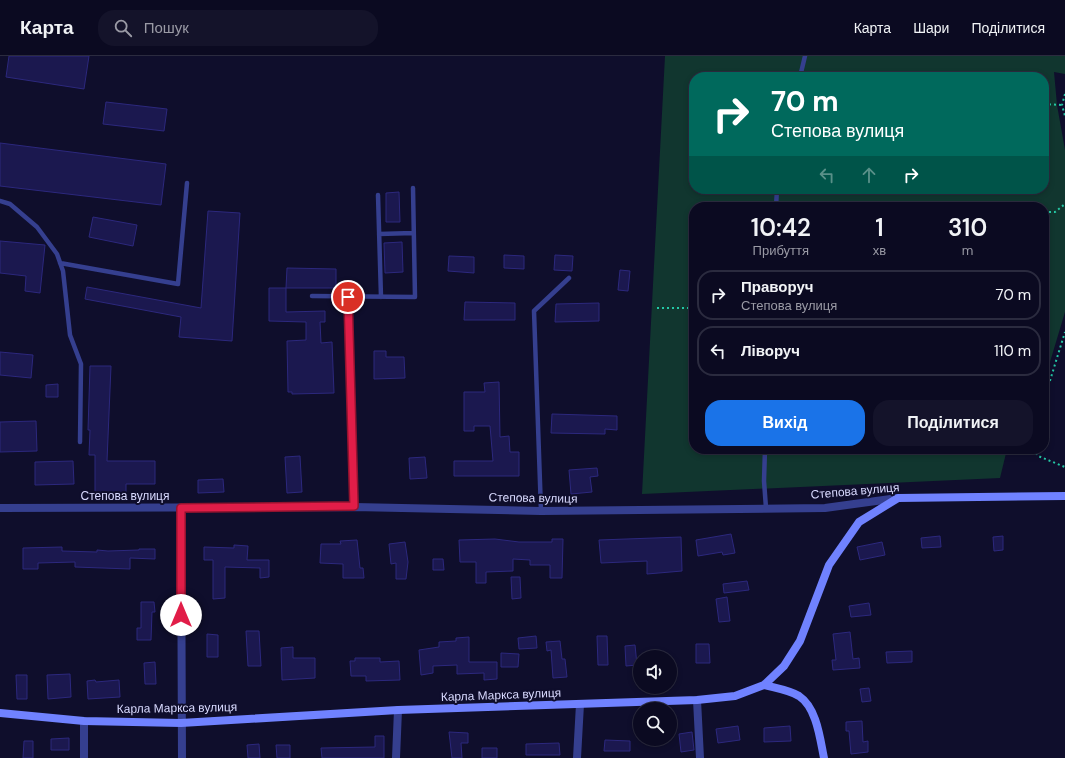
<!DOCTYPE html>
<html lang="uk">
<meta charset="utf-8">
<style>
body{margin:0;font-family:"DM Sans",sans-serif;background:#14132a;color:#f1f3f6;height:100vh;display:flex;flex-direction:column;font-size:15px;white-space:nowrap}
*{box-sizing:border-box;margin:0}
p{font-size:13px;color:#9a9aa5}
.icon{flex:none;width:22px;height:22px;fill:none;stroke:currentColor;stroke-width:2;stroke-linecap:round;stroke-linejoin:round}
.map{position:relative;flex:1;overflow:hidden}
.drawer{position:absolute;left:689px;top:146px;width:360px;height:252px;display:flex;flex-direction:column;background:#0b0a21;border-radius:16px;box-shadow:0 2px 6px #0003,0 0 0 1px #2b2b3f}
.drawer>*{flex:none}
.banner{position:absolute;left:689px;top:16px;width:360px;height:122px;border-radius:16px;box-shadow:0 2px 6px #0003,0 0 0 1px #2b2b3f;background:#00695c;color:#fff;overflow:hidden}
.buttons{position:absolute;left:633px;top:594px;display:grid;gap:8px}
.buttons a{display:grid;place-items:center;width:44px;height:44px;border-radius:50%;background:#0b0a21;box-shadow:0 2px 6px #0003,0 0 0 1px #2b2b3f;font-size:20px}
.pin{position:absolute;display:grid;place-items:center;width:34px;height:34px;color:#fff;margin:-17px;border:2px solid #fff;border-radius:50%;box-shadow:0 1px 4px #0007}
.me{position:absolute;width:44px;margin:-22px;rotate:0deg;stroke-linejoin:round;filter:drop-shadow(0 0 3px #0008)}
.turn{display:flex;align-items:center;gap:14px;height:84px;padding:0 16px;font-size:18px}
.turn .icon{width:52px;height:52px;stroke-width:2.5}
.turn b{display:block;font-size:28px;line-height:34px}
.lanes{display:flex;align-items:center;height:38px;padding:0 16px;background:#0003;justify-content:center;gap:20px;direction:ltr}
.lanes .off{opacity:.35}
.eta{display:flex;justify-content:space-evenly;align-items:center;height:68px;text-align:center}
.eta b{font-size:24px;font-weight:600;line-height:28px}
.button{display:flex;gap:8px;margin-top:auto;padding:8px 16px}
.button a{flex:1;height:46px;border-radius:16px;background:#1a73e8;color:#fff;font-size:16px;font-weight:600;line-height:46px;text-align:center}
.button a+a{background:#14132a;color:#f1f3f6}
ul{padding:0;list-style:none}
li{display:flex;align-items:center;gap:12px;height:50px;margin:0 8px 6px;padding:0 8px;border:2px solid #2b2b3f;border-radius:16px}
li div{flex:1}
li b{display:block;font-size:15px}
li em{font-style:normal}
header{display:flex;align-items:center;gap:24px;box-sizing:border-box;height:56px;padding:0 20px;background:#0b0a21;border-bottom:1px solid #2b2b3f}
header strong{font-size:19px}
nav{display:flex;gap:22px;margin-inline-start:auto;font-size:14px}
.search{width:280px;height:36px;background:#14132a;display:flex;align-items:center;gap:10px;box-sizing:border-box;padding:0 14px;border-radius:16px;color:#9a9aa5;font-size:15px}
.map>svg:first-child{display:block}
.green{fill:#11362f;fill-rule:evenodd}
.building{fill:#1b184f;stroke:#2c287d}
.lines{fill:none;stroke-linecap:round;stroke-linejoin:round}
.path{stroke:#24c8a5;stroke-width:2;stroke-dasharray:2 3;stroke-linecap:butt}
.lane{stroke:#353f8f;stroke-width:4.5}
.street{stroke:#353f8f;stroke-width:8}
.secondary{stroke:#7082ff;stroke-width:8}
.route-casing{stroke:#92132f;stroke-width:10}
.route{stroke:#e11d48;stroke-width:7}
.labels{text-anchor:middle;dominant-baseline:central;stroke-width:4;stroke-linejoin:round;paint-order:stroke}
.street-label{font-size:12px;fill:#d9daff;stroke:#0f0e2c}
</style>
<header>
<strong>Карта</strong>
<div class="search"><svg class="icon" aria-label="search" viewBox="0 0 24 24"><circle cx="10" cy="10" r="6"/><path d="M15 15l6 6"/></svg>Пошук</div>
<nav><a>Карта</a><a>Шари</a><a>Поділитися</a></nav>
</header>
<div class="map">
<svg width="1065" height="702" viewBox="0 0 1065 702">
<rect width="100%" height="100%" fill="#0f0e2c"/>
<path class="green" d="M665,0H1065V18L1054,16L1057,49L1065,94V256L1044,326V151H694V393H1007L1000,422L642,438ZM694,21H1044V133H694Z"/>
<path class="building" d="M9,0H89L84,33L6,21Z
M106,46L167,53L164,75L103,68Z
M0,87L166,108L161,149L0,130Z
M399,136L400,166H386V137Z
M208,155L240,157L232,285L179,281L181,261L85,243L87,231L201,252Z
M93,161L137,169L133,190L89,181Z
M0,185L45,189L40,237L25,235L26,220L0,217Z
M402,186L403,216L385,217L384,187Z
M504,199L524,200V213L504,212Z
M555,199L573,200L572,215L554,214Z
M449,200L474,201V217L448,215Z
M287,212L336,213V232H286Z
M620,214L630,215L628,235L618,234Z
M269,232H286V256L325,255V266H320L321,287L332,286L334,337L292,338V336H288L287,285L306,284V266L269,265Z
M465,246L515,247V264H464Z
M599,247V265L555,266L556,248Z
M374,295H386V301H404L405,322L374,323Z
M0,296L33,299L31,322L0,319Z
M90,310H111L107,405H155V428H126V438H95V399H89L90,374H88Z
M499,326L500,381L509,380L510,396H519V420H454V405H493L490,370H474V375H464V336H485L484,327Z
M58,328V341H46V329Z
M552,358L617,360V374L605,373V378L551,377Z
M36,365L37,395L0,396V366Z
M300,400L302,436L287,437L285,401Z
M425,401L427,422L410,423L409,402Z
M73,405L74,428L35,429V406Z
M597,412L598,420L590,421L592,436L571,438L569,414Z
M223,423L224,436L198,437V424Z
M731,478L735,497L723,499L722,496L698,500L696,484Z
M940,480L941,491L922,492L921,482Z
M1003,480V494L994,495L993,481Z
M681,481L682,515L647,518V505L601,507L599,484Z
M495,483L519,486H552V483H563L562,522H550V509H530V504L513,503V515L486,516V527H476V506H460L459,484Z
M357,484L360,512H363L364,522H343V508L320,507L321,488H341L340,485Z
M405,486L408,506L406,523H396V507L391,508L389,488Z
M882,486L885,499L860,504L857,491Z
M234,489L248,490L247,504H269V521L260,522V512L225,511V542L213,543V504H204V491L234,492Z
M62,491V495L97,496V494L108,495L139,494V493H155V503L130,502V513L75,511V506L38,507V513H23V492Z
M433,503H443L444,514H433Z
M511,521H520L521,542L512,543Z
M747,525L749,534L724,537L723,528Z
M727,541L730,565L719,566L716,543Z
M141,546H154L155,556H152L151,584H137V572H141Z
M869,547L871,559L851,561L849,550Z
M246,575H259L261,610H248Z
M850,576L853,603L859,602L860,612L833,614L832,604H836L833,578Z
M207,578L218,579V601H207Z
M536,580L537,592L519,593L518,582Z
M597,580H607L608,609H598Z
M469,581V606H497V623L484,624V617L457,618V609L433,610V617L421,619L419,594L439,591V586L456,585V582Z
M560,585L562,603H565L567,621L553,622L551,594L547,595L546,586Z
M696,588H709L710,607H696Z
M635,589L637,609L626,610L625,590Z
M293,591V602H315V622L282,624L281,592Z
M912,595V606L887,607L886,596Z
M501,597L519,598L518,611H501Z
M355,602H380V606L399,605L400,624L366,625V620H351L350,605H355Z
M155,606L156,628H145L144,607Z
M70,618L71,641L48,643L47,619Z
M16,619H27V643H17Z
M95,624L96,626L119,624L120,641L88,643L87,625Z
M869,632L871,645L862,646L860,633Z
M862,665L863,686L868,685V696L851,698L849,675H846V666Z
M738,670L740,684L718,687L716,673Z
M790,670L791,685L764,686V672Z
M449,676L468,677V687H461L462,702H452Z
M692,676L694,694L681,696L679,678Z
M375,680H384V702H322L321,692L375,691Z
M69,682V694H51V683Z
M605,684L630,685V695H604Z
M24,685H33V702H23Z
M559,687L560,699H526V688Z
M259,688L260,702H248L247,689Z
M276,689H290V702H277Z
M482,692H497V702H482Z"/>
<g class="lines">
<path class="path" d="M1065,38L1062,49L1065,60
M1044,48L1062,49
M1044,156H1055L1065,148
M657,252H694
M1044,344L1065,276
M1033,393L1038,400L1065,411"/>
<path class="lane" d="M800,21L805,0
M378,139L381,241
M0,145L10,148L37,171L57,198L63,215L70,279L81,308L80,386
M776,151L777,133
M379,178L413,177
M60,207L178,228L187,127
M312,240L415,241L413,132
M348,241L354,451
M765,393L764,425L766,452
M541,455L534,255L569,222"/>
<path class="street" d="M0,452L354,451L541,455L825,452L898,442
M181,452L182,702
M697,644L700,702
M84,665V702
M396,702L398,654
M577,702L580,648"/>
<path class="secondary" d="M764,629C775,632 789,634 799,640C817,652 820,683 824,702
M0,657L84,665L181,667L398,654L697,644L735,640L764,629L784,610L800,585L829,509L859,466L898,442L1065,440"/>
</g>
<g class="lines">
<g class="route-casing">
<path id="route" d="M181,559V452L354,450L348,241"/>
</g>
<use href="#route" class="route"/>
</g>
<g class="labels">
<g class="street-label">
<text transform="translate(855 435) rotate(-5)">Степова вулиця</text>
<text x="125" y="440">Степова вулиця</text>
<text transform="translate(533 442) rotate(1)">Степова вулиця</text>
<text transform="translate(501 639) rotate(-2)">Карла Маркса вулиця</text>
<text transform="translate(177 652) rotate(-1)">Карла Маркса вулиця</text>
</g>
</g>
</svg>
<div class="buttons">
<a><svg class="icon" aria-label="sound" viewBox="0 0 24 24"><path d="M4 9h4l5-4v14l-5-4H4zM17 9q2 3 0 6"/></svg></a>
<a><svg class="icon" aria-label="search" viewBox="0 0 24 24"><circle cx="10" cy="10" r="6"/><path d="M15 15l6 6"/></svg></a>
</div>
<div class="pin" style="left:348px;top:241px;background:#d93025"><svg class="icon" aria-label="arrive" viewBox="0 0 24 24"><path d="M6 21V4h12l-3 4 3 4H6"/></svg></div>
<svg class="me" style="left:181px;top:559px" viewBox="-20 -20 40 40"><circle r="19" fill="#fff"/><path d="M0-13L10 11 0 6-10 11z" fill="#e11d48"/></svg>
<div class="banner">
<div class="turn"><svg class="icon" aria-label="right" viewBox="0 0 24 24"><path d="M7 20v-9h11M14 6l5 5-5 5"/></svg><div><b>70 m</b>Степова вулиця</div></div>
<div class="lanes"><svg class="icon off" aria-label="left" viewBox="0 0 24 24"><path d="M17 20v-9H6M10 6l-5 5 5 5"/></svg><svg class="icon off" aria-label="ahead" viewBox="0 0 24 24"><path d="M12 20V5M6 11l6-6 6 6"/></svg><svg class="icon" aria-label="right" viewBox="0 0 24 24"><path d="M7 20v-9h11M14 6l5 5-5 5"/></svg></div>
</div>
<section class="drawer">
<div class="eta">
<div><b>10:42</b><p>Прибуття</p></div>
<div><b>1</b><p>хв</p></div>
<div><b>310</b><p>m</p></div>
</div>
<ul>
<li><svg class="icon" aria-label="right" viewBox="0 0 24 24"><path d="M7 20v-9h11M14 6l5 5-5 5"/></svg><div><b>Праворуч</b><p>Степова вулиця</p></div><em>70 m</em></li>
<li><svg class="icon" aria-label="left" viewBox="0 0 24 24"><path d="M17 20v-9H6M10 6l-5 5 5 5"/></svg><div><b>Ліворуч</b></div><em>110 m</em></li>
</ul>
<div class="button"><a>Вихід</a><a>Поділитися</a></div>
</section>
</div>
